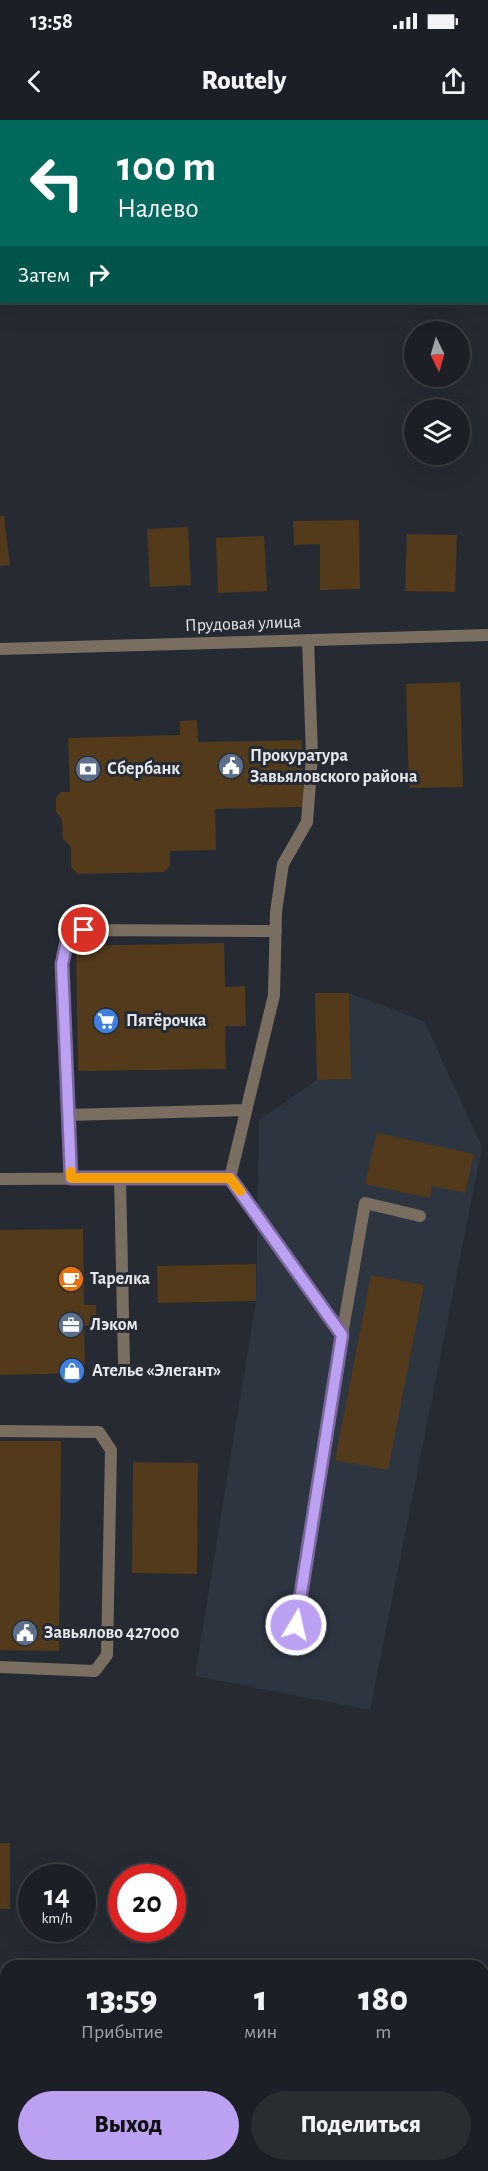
<!DOCTYPE html>
<html lang="ru">
<meta charset="utf-8">
<style>
body{margin:0;font-family:"Alegreya Sans",sans-serif;background:#292d32;color:#f1f3f6;height:100vh;display:flex;flex-direction:column;font-size:22px;white-space:nowrap}
*{box-sizing:border-box;margin:0}
p{font-size:20px;color:#a0a3a7}
.icon{flex:none;width:33px;height:33px;fill:none;stroke:currentColor;stroke-width:2;stroke-linecap:round;stroke-linejoin:round}
.map{position:relative;flex:1;overflow:hidden}
.panel{position:absolute;left:0px;top:1840px;width:489px;height:212px;display:flex;flex-direction:column;background:#1c2026;border-radius:18px 18px 0 0;box-shadow:0 6px 24px #0002,0 0 0 2px #3a3e43}
.panel>*{flex:none}
.guide{position:absolute;left:0px;top:0px;width:489px;height:183px;box-shadow:0 6px 24px #0002,0 0 0 2px #3a3e43;background:#00695c;color:#fff;overflow:hidden}
.needle{width:39px;rotate:175deg}
.fabs{position:absolute;left:404px;top:201px;display:grid;gap:12px}
.fabs a{display:grid;place-items:center;width:66px;height:66px;border-radius:50%;background:#1c2026;box-shadow:0 6px 24px #0002,0 0 0 2px #3a3e43;font-size:30px}
.speed{position:absolute;left:18px;top:1744px;display:flex;gap:12px;font-size:30px;font-weight:700;text-align:center}
.speed>*{display:grid;place-content:center;width:78px;height:78px;border-radius:50%;background:#1c2026;box-shadow:0 6px 24px #0002,0 0 0 2px #3a3e43;line-height:1}
.speed small{font-size:15px;font-weight:400}
.speed .limit{border:9px solid #d22;background:#fff;color:#111}
.pin{position:absolute;display:grid;place-items:center;width:51px;height:51px;color:#fff;margin:-26px;border:3px solid #fff;border-radius:50%;box-shadow:0 2px 6px #0007}
.me{position:absolute;width:66px;margin:-33px;rotate:9deg;stroke-linejoin:round;filter:drop-shadow(0 0 4px #0008)}
.turn{display:flex;align-items:center;gap:21px;height:126px;padding:0 18px;font-size:27px}
.turn .icon{width:78px;height:78px;stroke-width:2.5}
.turn b{display:block;font-size:42px;line-height:51px}
.then{display:flex;align-items:center;height:57px;padding:0 18px;background:#0003;gap:12px;font-size:22px}
.eta{display:flex;justify-content:space-evenly;align-items:center;height:102px;text-align:center}
.eta b{font-size:36px;font-weight:800;line-height:42px}
.cta{display:flex;gap:12px;margin-top:auto;padding:12px 18px}
.cta a{flex:1;height:69px;border-radius:36px;background:#bca0f2;color:#111;font-size:24px;font-weight:800;line-height:69px;text-align:center}
.cta a+a{background:#292d32;color:#f1f3f6}
.status{display:flex;justify-content:space-between;align-items:center;height:42px;padding:0 30px;background:#1c2026;direction:ltr}
.status svg{height:16px;fill:currentColor}
header{display:flex;justify-content:space-between;align-items:center;height:78px;padding:0 18px;background:#1c2026;font-size:27px;font-weight:800}
.map>svg:first-child{display:block}
.built{fill:#2d3541}
.building{fill:#523a1b}
.lines{fill:none;stroke-linecap:round;stroke-linejoin:round}
.lane{stroke:#796e60;stroke-width:12}
.street{stroke:#796e60;stroke-width:12}
.route-casing{stroke:#7a689d;stroke-width:15}
.route{stroke:#bca0f2;stroke-width:10}
.slow{stroke:#f59e0b;stroke-width:10}
.labels{text-anchor:middle;dominant-baseline:central;stroke-width:6;stroke-linejoin:round;paint-order:stroke}
.street-label{font-size:18px;fill:#e4e7ec;stroke:#262b33}
.poi-label{font-size:18px;font-weight:bold;fill:#e4e7ec;stroke:#262b33;text-anchor:start}
</style>
<div class="status"><b>13:58</b><svg viewBox="0 0 49 12"><path d="M0 12V9h3v3zM5 12V6h3v6zM10 12V3h3v9zM15 12V0h3v12zM26 1h20v11H26zM47 4h2v5h-2z"/></svg></div>
<header><svg class="icon" aria-label="back" viewBox="0 0 24 24"><path d="M15 5l-7 7 7 7"/></svg>Routely<svg class="icon" aria-label="share" viewBox="0 0 24 24"><path d="M12 15V3M7 8l5-5 5 5M5 13v7h14v-7"/></svg></header>
<div class="map">
<svg width="488" height="2051" viewBox="0 0 488 2051">
<rect width="100%" height="100%" fill="#262b33"/>
<path class="built" d="M315,873H349L424,901L482,1027L370,1590L195,1556L256,1181L259,1000L317,960Z"/>
<path class="building" d="M0,396H4L10,445L0,446Z
M359,400L360,469L320,470V424L294,425L293,401Z
M188,407L191,465L150,467L147,409Z
M407,414L457,415L455,472L405,471Z
M264,416L267,471L218,473L216,418Z
M460,562L463,667L409,668L406,564Z
M197,600L198,622L302,620L303,687L215,689L216,730L170,731V746L164,752L78,754L71,747V727L63,719L62,699L56,692V678L61,672H70L68,618L180,615V601Z
M224,823L225,867L245,866L246,906H225L226,949L78,951L76,826Z
M315,873H349L351,959L317,960Z
M377,1013L474,1034L465,1073L432,1066L430,1078L365,1064Z
M83,1109L84,1185H96L97,1206H84L85,1253L0,1255V1110Z
M256,1144V1181L158,1183L157,1146Z
M371,1155L424,1165L388,1350L335,1340Z
M0,1321H61L59,1531L0,1530Z
M133,1342L198,1343L197,1454L132,1453Z
M0,1723H10V1789H0Z
M0,1858H6V1924H0Z"/>
<g class="lines">
<path class="lane" d="M68,995L246,990
M71,1057L62,844L67,821L84,810L276,811
M120,1057L124,1243
M230,1058L274,875L276,792L283,744L307,702L312,636L308,520
M0,1059L230,1058L342,1215L296,1505
M342,1215L365,1083L420,1096
M0,1311L99,1312L111,1330L107,1535L95,1551L0,1547"/>
<path class="street" d="M0,529L488,515"/>
</g>
<g class="lines">
<g class="route-casing">
<path id="route" d="M84,810L67,821L62,844L71,1058H230L342,1215L296,1505"/>
</g>
<use href="#route" class="route"/>
<path class="slow" d="M71,1052V1058H230L240,1071"/>
</g>
<defs>
<g id="civic-disc" transform="scale(1.35)"><circle r="9.5" fill="#5c6f8a" stroke="#262b33"/><path d="M-.6-6.5H3V-4.5H.6V-3L4-1V1h2V6H-6V1h2V-1L-.6-3ZM-1.2 2.5V6h2.4V2.5Z" fill="#fff"/></g>
<g id="bank-disc" transform="scale(1.35)"><circle r="9.5" fill="#5c6f8a" stroke="#262b33"/><path d="M-6-4H6V4H-6ZM0-2.3a2.3 2.3 0 1 0 0 4.6a2.3 2.3 0 1 0 0-4.6Z" fill="#fff"/></g>
<g id="supermarket-disc" transform="scale(1.35)"><circle r="9.5" fill="#3f7fe0" stroke="#262b33"/><path d="M-6-5.5h2.5l.6 2H6L4.5 2H-2.5L-4.4-4H-6ZM-1.5 3.2a1.3 1.3 0 1 0 .1 0ZM3 3.2a1.3 1.3 0 1 0 .1 0Z" fill="#fff"/></g>
<g id="cafe-disc" transform="scale(1.35)"><circle r="9.5" fill="#e8710a" stroke="#262b33"/><path d="M-5.5-4.5H6V0H3Q3 3.5 0 3.5H-2.5Q-5.5 3.5-5.5 0ZM3-3.2v2h1.7v-2ZM-6 4.5H4V6H-6Z" fill="#fff"/></g>
<g id="office-disc" transform="scale(1.35)"><circle r="9.5" fill="#5c6f8a" stroke="#262b33"/><path d="M-6-3h4V-5.5h4V-3h4V5H-6ZM-1-4.5V-3h2v-1.5ZM-6 0V1H6V0Z" fill="#fff"/></g>
<g id="shop-disc" transform="scale(1.35)"><circle r="9.5" fill="#3f7fe0" stroke="#262b33"/><path d="M-5-2.5h2.3a2.7 3.5 0 0 1 5.4 0H5L5.5 6h-11ZM-1.5-2.5h3a1.5 2.3 0 0 0-3 0Z" fill="#fff"/></g>
</defs>
<g fill-rule="evenodd">
<use href="#civic-disc" x="231" y="646"/>
<use href="#bank-disc" x="88" y="649"/>
<use href="#supermarket-disc" x="106" y="901"/>
<use href="#cafe-disc" x="71" y="1159"/>
<use href="#office-disc" x="71" y="1205"/>
<use href="#shop-disc" x="72" y="1251"/>
<use href="#civic-disc" x="25" y="1513"/>
</g>
<g class="labels">
<g class="street-label">
<text transform="translate(243 504) rotate(-2)">Прудовая улица</text>
</g>
<g class="poi-label">
<text x="250" y="636">Прокуратура<tspan x="250" dy="21">Завьяловского района</tspan></text>
<text x="107" y="649">Сбербанк</text>
<text x="126" y="901">Пятёрочка</text>
<text x="90" y="1159">Тарелка</text>
<text x="90" y="1205">Лэком</text>
<text x="92" y="1251">Ателье «Элегант»</text>
<text x="44" y="1513">Завьялово 427000</text>
</g>
</g>
</svg>
<div class="fabs">
<a><svg class="needle" viewBox="-14 -14 28 28"><path d="M0-13l5 13h-10z" fill="#e53935"/><path d="M0 13l5-13h-10z" fill="#a0a3a7"/></svg></a>
<a><svg class="icon" aria-label="layers" viewBox="0 0 24 24"><path d="M12 4l9 5-9 5-9-5zM3 14l9 5 9-5"/></svg></a>
</div>
<div class="speed"><div>14<small>km/h</small></div><div class="limit">20</div></div>
<div class="pin" style="left:84px;top:810px;background:#d93025"><svg class="icon" aria-label="arrive" viewBox="0 0 24 24"><path d="M6 21V4h12l-3 4 3 4H6"/></svg></div>
<svg class="me" style="left:296px;top:1505px" viewBox="-20 -20 40 40"><circle r="17" fill="#bca0f2" stroke="#fff" stroke-width="3"/><path d="M0-11L8 9 0 5-8 9z" fill="#fff"/></svg>
<div class="guide">
<div class="turn"><svg class="icon" aria-label="left" viewBox="0 0 24 24"><path d="M17 20v-9H6M10 6l-5 5 5 5"/></svg><div><b>100 m</b>Налево</div></div>
<div class="then">Затем<svg class="icon" aria-label="right" viewBox="0 0 24 24"><path d="M7 20v-9h11M14 6l5 5-5 5"/></svg></div>
</div>
<section class="panel">
<div class="eta">
<div><b>13:59</b><p>Прибытие</p></div>
<div><b>1</b><p>мин</p></div>
<div><b>180</b><p>m</p></div>
</div>
<div class="cta"><a>Выход</a><a>Поделиться</a></div>
</section>
</div>
